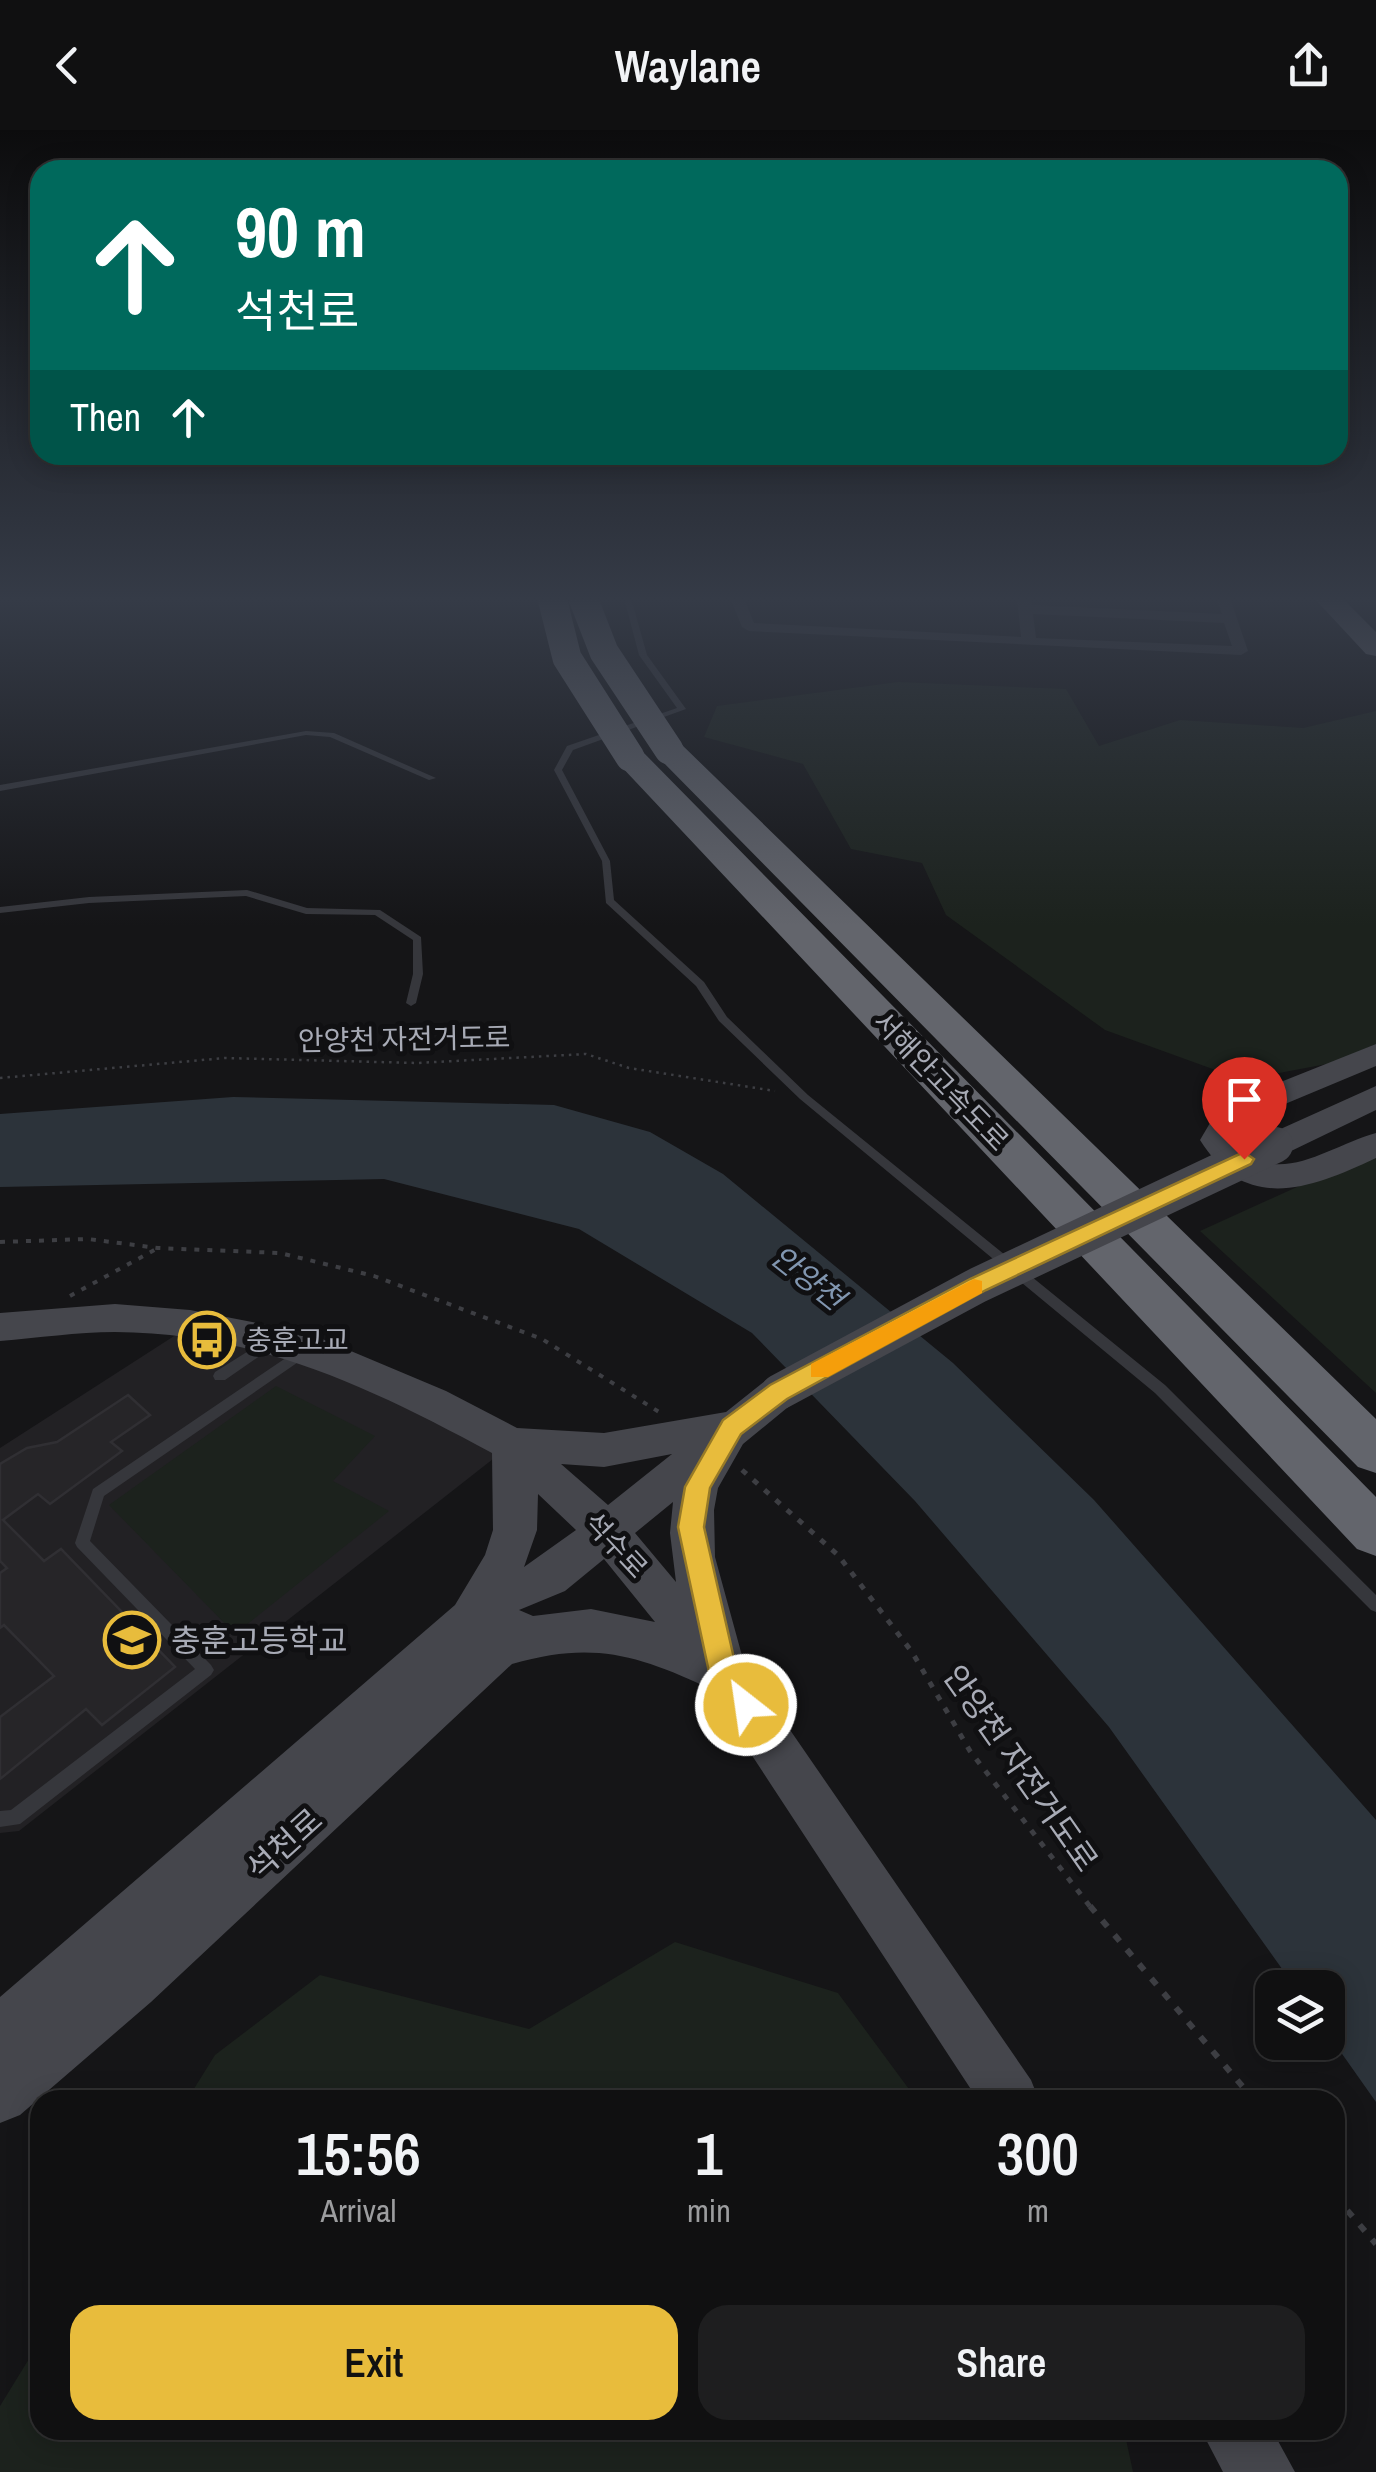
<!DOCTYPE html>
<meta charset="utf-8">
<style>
body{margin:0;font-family:"Archivo Narrow","Noto Sans KR",sans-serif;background:#1e1e1f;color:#f1f3f6;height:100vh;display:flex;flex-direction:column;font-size:38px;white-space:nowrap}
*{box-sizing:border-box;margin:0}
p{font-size:32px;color:#9c9d9f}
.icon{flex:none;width:55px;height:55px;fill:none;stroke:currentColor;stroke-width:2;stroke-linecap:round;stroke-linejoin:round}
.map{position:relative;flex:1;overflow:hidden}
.side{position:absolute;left:30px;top:1960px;width:1315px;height:350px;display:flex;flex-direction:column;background:#101011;border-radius:30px;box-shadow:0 5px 25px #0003,0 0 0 2px #303031}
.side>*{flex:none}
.hud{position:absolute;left:30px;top:30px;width:1318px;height:305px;border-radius:30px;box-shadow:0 5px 25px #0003,0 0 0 2px #303031;background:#00695c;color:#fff;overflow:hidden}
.controls{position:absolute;left:1255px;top:1840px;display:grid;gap:20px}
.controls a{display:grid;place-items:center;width:90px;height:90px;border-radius:20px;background:#101011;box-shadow:0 5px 25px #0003,0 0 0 2px #303031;font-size:50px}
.pin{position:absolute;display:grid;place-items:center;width:85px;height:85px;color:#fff;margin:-102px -42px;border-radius:50% 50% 50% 0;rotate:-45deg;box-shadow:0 0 10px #0007}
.pin .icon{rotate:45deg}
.me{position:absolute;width:110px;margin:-55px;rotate:330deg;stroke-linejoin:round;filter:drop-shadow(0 0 8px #0008)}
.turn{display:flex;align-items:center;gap:35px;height:210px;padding:0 40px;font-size:45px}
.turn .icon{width:130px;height:130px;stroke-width:2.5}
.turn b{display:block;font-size:70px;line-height:85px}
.then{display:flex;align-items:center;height:95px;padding:0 40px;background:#0003;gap:20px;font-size:38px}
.eta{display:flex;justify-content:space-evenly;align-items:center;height:170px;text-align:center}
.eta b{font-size:60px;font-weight:600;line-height:70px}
.primary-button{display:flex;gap:20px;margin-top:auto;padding:20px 40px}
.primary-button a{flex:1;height:115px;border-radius:30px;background:#e8bc3c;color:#111;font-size:40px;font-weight:600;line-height:115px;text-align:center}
.primary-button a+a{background:#1e1e1f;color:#f1f3f6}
header{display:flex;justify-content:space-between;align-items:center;height:130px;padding:0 40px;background:#101011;font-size:45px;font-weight:600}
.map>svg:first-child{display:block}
.built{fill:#222124}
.green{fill:#1c221d}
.water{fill:#2c333a}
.building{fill:#262528;stroke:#302f33;stroke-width:2.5}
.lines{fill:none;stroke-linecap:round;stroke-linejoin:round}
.path-far3{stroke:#3d3e43;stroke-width:2.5;stroke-dasharray:2.5 5;stroke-linecap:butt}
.path-far2{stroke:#3d3e43;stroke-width:4;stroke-dasharray:5 8;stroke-linecap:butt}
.path-far1{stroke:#3d3e43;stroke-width:5;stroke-dasharray:6 9;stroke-linecap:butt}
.path{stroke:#3d3e43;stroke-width:6;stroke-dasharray:8 11;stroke-linecap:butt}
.lane{fill:#36373c;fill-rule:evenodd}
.street{fill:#36373c;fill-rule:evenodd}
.secondary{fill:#45464c;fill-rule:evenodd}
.highway{fill:#63656c;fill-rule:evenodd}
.secondary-bridge{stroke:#45464c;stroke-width:36}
.highway-bridge{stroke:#63656c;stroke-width:29}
.route{fill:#e8bc3c;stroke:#977a27;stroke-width:2.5}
.slow{fill:#f59e0b}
.labels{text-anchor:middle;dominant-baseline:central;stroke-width:10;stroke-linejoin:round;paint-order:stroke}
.street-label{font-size:28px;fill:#a8abb6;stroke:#101012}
.poi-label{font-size:28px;fill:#a8abb6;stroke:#101012;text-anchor:start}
.water-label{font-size:30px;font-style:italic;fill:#8196b0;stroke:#101012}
.near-poi-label{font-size:32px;fill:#a8abb6;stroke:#101012;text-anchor:start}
.near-street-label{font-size:32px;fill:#a8abb6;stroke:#101012}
</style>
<header><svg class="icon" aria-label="back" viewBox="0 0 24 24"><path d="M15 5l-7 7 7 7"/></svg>Waylane<svg class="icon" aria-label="share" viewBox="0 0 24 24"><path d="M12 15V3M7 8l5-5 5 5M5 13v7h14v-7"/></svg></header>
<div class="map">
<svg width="1376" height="2342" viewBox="0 0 1376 2342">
<rect width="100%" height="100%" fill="#151517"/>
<path class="built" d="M185,1199L271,1214L507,1318L19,1701L0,1703V1318Z"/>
<path class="green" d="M898,552L1066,559L1099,616L1180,590L1303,598L1376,581V914L1332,933L1243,950L1105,900L946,785L922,733L851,719L803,634L704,607L717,576Z
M1376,1021V1263L1200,1101Z
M276,1256L375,1306L333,1351L389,1381L235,1504L109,1375Z
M675,1812L838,1863L917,1970H187L215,1925L320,1845L529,1899Z
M40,2211V2300H1124L1133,2342H0V2276Z"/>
<path class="water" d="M233,967L554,975L650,1002L723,1044L953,1233L1094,1370L1376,1690V1972L1328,1904V1858L1295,1857L1109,1597L915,1371L752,1203L579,1099L384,1049L0,1057V984Z"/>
<path class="building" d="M128,1265L150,1285L111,1312L122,1321L50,1374L38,1364L3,1390L44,1431L61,1419L175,1537L102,1595L86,1579L0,1649V1587L54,1546L4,1495L0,1498V1443L7,1438L0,1431V1334L27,1318L57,1312Z"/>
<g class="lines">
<path class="path-far3" d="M0,948L225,928L417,933L586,924L629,938L775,961"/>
<path class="path-far2" d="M0,1112L88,1109L158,1118L280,1123L374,1146L542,1209L659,1282
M70,1166L158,1118"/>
<path class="path-far1" d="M742,1340L838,1425L912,1522L970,1621L1092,1779"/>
<path class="path" d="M1090,1776L1254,1970
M1335,2066L1376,2114"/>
<path class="lane" d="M624,468H631L647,525L686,579L573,620L562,640L610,731L614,770L704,852L727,887L808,965L1165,1255L1376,1465V1482L1371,1480L1155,1263L800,969L719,891L696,856L606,773L602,731L554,640L567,616L677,578L639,525Z
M306,601L334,603L436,648L429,650L330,607L306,605L0,661V655Z
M247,760L307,778L380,780L421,807L423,844L416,873L411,876L406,873L413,844V810L375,785L306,784L246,766L89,773L0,783V777L89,767Z
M269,1208L274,1210L275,1213L274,1216L225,1250H215L213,1246L215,1242Z
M302,1217L307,1218L308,1222L307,1226L104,1366L90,1411L211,1535L214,1540L211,1545L20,1694L0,1697V1681L11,1680L195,1539L77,1417L75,1413L93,1359Z"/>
<path class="street" d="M730,468H744L754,493L1021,507L1017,468H1031L1032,475L1222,484L1216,468H1230L1248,521L1241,525L749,501L742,497ZM1033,484L1224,493L1232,516L1036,508Z"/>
<path class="secondary" d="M1376,914V936L1244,991L1234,1009C1272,1063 1328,1016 1376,1003V1028C1310,1059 1246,1084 1200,1010L1220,976Z
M1376,956V980L1287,1023H1263L1258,1015L1263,1007Z
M115,1174L190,1180L308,1203L446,1261L517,1298L604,1303L726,1282L765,1251L779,1246L793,1251L799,1262L793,1273L743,1314L718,1358L714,1380L715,1427L744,1533L1031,1950L1039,1970H978L707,1557C635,1524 591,1511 512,1534L151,1872L20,1985L0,1993V1867L455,1475L485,1425L493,1400L492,1323C370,1257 257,1203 115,1202C77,1202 38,1208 0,1211V1183ZM672,1324L608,1375L561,1334L604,1337ZM538,1364L576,1400L524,1437L537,1400ZM673,1372L670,1403L676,1452L635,1403ZM604,1429L655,1492L591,1479L533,1486L519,1480L565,1461Z
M1201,2300H1272L1295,2342H1223Z"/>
<path class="highway" d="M1314,468H1342L1376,502V526L1366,524Z
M669,611L680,613L1376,1289V1343L1358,1337L658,627L654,620L658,613Z
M630,618L641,620L1376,1367V1426L1357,1419L619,634L615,627Z"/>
<path class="secondary-bridge" d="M779,1262L978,1155L1275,1015"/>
<path class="highway-bridge" d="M552,468L567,528L630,627
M583,468L604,522L669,620"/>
</g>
<linearGradient id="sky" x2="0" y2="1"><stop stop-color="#0c0c0d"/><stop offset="0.59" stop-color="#353b47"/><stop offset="1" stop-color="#353b47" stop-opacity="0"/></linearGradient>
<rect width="1376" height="796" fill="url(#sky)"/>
<path class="route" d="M1244,1022L1254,1029L1251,1034L986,1160L787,1269L741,1304L710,1358L704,1397L736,1537L760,1575L756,1584L746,1588L735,1584L709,1542L678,1397L685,1357L723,1290L770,1255L970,1149Z"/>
<path class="slow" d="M974,1149L982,1151V1163L828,1247H811V1234Z"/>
<defs>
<g id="bus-ring" transform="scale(2.875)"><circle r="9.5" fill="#101012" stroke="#e8bc3c" stroke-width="1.5"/><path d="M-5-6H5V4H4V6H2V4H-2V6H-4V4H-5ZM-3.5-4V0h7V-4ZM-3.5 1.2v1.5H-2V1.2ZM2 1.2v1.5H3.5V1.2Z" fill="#e8bc3c"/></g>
<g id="school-ring" transform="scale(2.875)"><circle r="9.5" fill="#101012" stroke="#e8bc3c" stroke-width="1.5"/><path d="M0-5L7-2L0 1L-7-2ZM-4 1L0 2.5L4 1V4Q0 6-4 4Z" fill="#e8bc3c"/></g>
</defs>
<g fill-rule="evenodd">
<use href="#bus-ring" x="207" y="1210"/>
<use href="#school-ring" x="132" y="1510"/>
</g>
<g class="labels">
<g class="street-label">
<text transform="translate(404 909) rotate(-1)">안양천 자전거도로</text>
<text transform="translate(941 951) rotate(46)">서해안고속도로</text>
<text transform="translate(616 1415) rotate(47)">석수로</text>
</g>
<g class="poi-label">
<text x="246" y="1210">충훈고교</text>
</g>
<g class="water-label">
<text transform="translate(808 1147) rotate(38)">안양천</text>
</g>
<g class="near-poi-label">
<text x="171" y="1510">충훈고등학교</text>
</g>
<g class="near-street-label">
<text transform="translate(1021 1638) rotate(55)">안양천 자전거도로</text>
<text transform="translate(284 1714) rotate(-42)">석천로</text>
</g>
</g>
</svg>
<div class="controls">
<a><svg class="icon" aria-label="layers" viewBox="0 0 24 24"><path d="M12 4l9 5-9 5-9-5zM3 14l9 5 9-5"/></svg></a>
</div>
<div class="pin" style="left:1244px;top:1029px;background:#d93025"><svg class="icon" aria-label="arrive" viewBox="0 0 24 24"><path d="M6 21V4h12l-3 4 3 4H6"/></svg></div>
<svg class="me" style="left:746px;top:1575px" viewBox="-20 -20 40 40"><circle r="17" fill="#e8bc3c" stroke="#fff" stroke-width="3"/><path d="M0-11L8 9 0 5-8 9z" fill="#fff"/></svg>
<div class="hud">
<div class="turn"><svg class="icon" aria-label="ahead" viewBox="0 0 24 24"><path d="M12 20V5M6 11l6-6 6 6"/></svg><div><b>90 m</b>석천로</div></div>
<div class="then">Then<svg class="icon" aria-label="ahead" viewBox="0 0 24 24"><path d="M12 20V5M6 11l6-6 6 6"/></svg></div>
</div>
<section class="side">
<div class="eta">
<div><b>15:56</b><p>Arrival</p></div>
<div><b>1</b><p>min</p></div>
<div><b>300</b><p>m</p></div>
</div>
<div class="primary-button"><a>Exit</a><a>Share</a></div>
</section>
</div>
